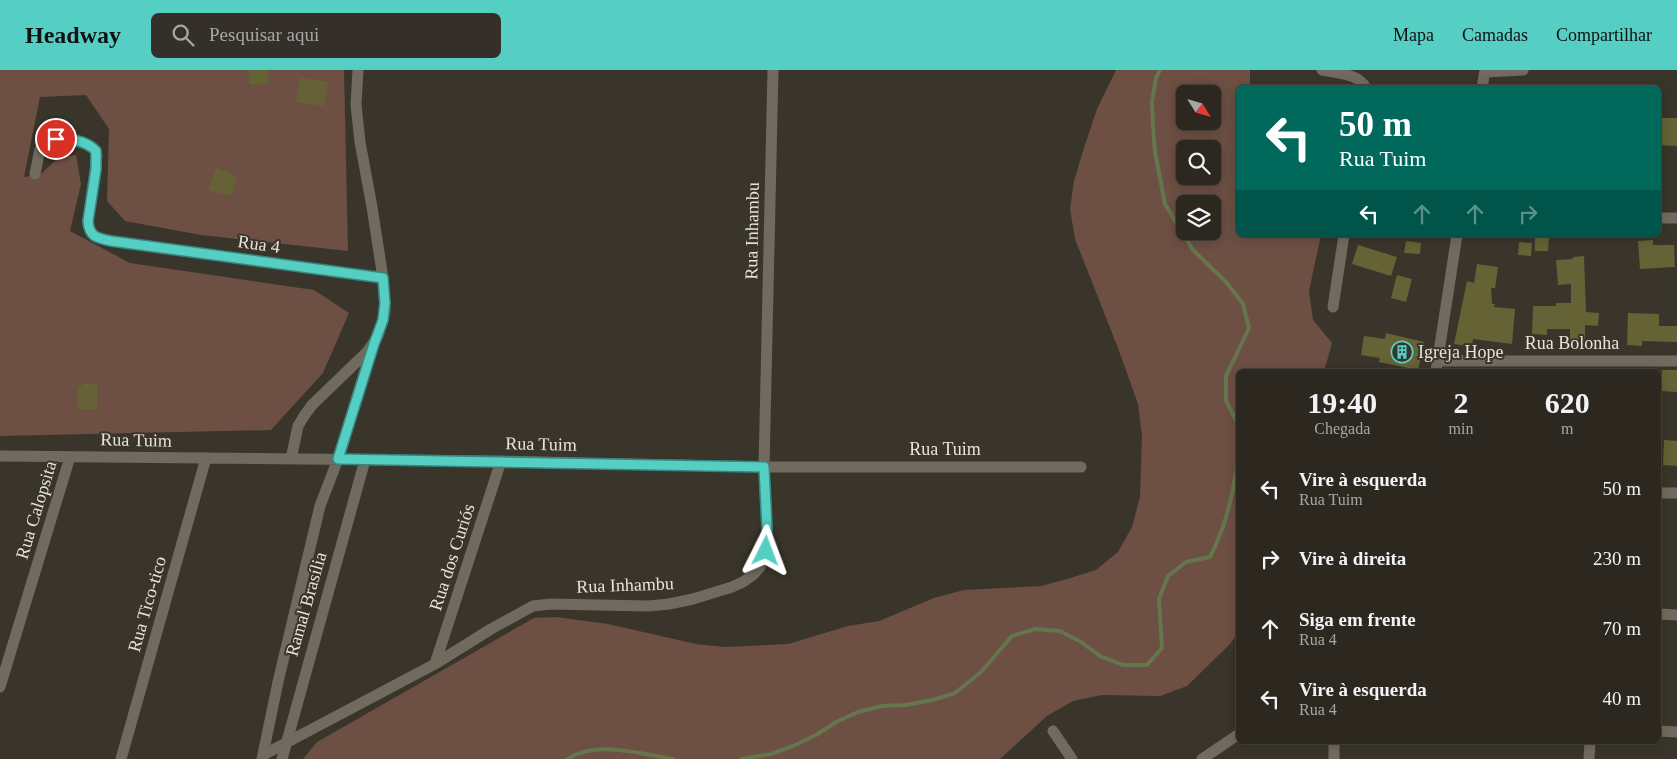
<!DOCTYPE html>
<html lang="pt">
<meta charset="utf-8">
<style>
body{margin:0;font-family:"Times New Roman",serif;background:#343029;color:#f1f3f6;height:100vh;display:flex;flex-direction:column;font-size:19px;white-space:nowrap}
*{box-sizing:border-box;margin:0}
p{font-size:16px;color:#a6a6a5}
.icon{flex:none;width:28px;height:28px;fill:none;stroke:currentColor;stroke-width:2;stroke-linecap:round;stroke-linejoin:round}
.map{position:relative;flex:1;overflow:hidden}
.details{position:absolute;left:1236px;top:299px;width:425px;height:375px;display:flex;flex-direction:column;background:#2c2820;border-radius:8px;box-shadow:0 2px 12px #0003,0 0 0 1px #48443e}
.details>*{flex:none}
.top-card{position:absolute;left:1236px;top:15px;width:425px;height:152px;border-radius:8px;box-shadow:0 2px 12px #0003,0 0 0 1px #48443e;background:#00695c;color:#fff;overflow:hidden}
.needle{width:32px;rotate:127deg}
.fabs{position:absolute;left:1176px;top:15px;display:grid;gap:10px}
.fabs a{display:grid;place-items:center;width:45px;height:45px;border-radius:8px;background:#2c2820;box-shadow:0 2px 12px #0003,0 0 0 1px #48443e;font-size:25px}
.pin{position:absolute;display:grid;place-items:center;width:42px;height:42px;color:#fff;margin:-21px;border:2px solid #fff;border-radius:50%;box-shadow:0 1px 5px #0007}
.me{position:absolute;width:55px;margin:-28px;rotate:3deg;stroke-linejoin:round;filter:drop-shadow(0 0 4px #0008)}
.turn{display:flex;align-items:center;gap:18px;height:105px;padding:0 20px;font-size:22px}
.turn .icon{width:65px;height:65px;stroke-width:2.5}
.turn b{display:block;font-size:35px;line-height:42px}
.lanes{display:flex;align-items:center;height:48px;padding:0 20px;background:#0003;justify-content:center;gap:25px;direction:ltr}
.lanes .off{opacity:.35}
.eta{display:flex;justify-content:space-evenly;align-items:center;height:85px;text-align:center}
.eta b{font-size:30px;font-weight:700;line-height:35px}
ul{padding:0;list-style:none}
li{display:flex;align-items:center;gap:15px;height:70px;padding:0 20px}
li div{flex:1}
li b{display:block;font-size:19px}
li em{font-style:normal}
header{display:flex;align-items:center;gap:30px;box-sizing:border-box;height:70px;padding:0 25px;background:#55cec4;color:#111}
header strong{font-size:24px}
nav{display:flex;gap:28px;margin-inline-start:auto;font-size:18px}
.search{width:350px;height:45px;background:#343029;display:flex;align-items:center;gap:12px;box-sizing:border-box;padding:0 18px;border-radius:8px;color:#a6a6a5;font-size:19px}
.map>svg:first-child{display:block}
.green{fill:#6d4f43;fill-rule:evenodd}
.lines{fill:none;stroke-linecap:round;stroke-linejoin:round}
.stream{stroke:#65764c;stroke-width:4}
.building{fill:#656235}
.street{stroke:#716b5f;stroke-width:11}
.route-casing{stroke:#37867f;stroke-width:12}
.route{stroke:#55cec4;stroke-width:9}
.labels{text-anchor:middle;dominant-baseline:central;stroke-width:4;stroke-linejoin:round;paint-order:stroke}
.street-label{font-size:18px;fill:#e7e3dc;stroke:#3a352a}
.poi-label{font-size:18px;fill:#e7e3dc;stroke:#3a352a;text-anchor:start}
</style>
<header>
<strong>Headway</strong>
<div class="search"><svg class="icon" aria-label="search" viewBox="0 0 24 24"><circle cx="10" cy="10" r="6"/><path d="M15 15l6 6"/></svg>Pesquisar aqui</div>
<nav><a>Mapa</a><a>Camadas</a><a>Compartilhar</a></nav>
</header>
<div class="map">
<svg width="1677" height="689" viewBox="0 0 1677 689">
<rect width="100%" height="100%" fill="#3a352a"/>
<path class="green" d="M0,0H344L348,181L201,165L125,151L107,131L109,59L86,25L40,27L24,107L41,104L59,87L76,85L81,114L70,161L130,193L314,220L349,243L323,303L271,360L0,366Z
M1116,0H1250V17L1239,18V165H1321L1309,221L1313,250L1332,273L1325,298L1329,301H1239V561L1230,574L1187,616L1160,626L1102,625L1073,631L1047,646L1000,689H303L317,672L534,548L556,547L608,554L696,574L725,577L788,574L848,556L879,551L934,528L964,520L1041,516L1067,509L1096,500L1118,482L1132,457L1140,427L1142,366L1138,334L1118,278L1075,169L1070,139L1074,111L1082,84L1097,39ZM1185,24H1212V51H1185ZM1185,79H1212V106H1185ZM1185,134H1212V161H1185Z"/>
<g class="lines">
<path class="stream" d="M1160,0L1156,8L1152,32L1153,56L1155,82L1165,134L1193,180L1227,213L1243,234L1249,258L1226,306V331L1239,356
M568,689C595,670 643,684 673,689
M742,689L771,684L793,676L816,665L836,652L858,642L882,636L905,635L933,630L955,623L981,602L1012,566L1035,559L1060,561L1081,572L1100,586L1123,595H1147L1162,578L1159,529L1168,506L1186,492L1210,487C1228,452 1232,425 1239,386"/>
</g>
<path class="building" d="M250,0H269L267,15L249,14Z
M300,8L328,12L324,36L296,32Z
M1659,48H1677V76L1659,75Z
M216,98L237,106L231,126L208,120Z
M1535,165H1549L1548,181H1535Z
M1653,170V175H1674L1675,197L1640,199L1638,171Z
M1406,171L1421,173L1420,184L1404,183Z
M1519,172L1532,173L1531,186L1518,185Z
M1358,175L1397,187L1391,206L1352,194Z
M1584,186L1586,242L1599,243L1598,256L1585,255V270H1570V259H1547V265L1532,264L1533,236H1556V233H1571V214L1558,215L1556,190L1573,189V187Z
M1477,194L1498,197L1495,218H1491L1492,234H1495L1494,237L1515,239L1512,274L1473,269L1472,277L1454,274L1467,211L1474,213Z
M1397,205L1412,209L1406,232L1391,228Z
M1628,243L1659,244V256H1677V272L1642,271V276L1627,275Z
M1386,263L1424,272L1418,300L1379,292L1380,288L1361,285L1364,266L1385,269Z
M1662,300H1677V322L1661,321Z
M82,314H97V340L78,339V317H81Z
M1664,370L1677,371V396L1663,395Z"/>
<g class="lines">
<path class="street" d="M358,0L356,35L360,72L372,137L383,208
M1322,0C1337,3 1359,4 1366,18
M1485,2L1523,0
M1482,18L1485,0
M35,104L40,79L45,72C58,65 82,70 94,79L97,86L88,151C89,166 98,169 111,171L383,208L385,242L378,266L367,282L312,335L304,346L298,356L291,389
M1659,148H1677
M1333,237L1344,165
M1438,291H1677
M1436,301L1457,165
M0,386L501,391L764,397H1081
M1659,423H1677
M1659,544L1677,545
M435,594L501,391
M0,617L70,387
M1053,661L1072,689
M1659,661L1677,662
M263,685L435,594L491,559L533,536L551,534L648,536L669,534L693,529L732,517L743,512L754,504L760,497L765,481L767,458L764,397L773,0
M121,689L206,388
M262,689L278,612L320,436L338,389L372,278
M282,689L365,390
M1202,689L1239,664
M1334,689V671
M1589,689L1590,671"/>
</g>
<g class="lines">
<g class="route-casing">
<path id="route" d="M56,69C70,69 86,70 96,81V99L88,151C89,167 97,168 111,171L383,208L385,233L383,250L374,274L338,389L764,397L767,458L766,481"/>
</g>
<use href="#route" class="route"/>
</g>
<defs>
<g id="building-ring" transform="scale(1.125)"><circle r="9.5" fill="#3a352a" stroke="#55cec4" stroke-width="1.5"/><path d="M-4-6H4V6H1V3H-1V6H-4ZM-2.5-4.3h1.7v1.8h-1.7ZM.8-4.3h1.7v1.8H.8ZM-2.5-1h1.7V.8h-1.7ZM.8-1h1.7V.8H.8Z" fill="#55cec4"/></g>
</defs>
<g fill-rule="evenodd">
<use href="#building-ring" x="1402" y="282"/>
</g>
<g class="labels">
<g class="street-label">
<text transform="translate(752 161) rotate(-89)">Rua Inhambu</text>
<text transform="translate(259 174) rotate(8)">Rua 4</text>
<text x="1572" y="273">Rua Bolonha</text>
<text transform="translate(136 370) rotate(1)">Rua Tuim</text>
<text transform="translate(541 374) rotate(1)">Rua Tuim</text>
<text x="945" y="379">Rua Tuim</text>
<text transform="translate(36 440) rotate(-73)">Rua Calopsita</text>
<text transform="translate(452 487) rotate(-72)">Rua dos Curiós</text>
<text transform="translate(625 515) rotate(-2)">Rua Inhambu</text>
<text transform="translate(147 534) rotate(-74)">Rua Tico-tico</text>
<text transform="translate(306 534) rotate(-74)">Ramal Brasília</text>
</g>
<g class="poi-label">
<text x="1418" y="282">Igreja Hope</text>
</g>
</g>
</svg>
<div class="fabs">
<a><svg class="needle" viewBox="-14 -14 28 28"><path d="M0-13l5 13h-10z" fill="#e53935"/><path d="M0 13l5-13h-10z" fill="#a6a6a5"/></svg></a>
<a><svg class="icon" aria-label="search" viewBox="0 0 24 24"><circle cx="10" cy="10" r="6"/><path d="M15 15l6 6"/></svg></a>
<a><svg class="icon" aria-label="layers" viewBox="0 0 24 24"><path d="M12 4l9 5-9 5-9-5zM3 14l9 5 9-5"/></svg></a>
</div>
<div class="pin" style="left:56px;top:69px;background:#d93025"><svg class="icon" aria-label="arrive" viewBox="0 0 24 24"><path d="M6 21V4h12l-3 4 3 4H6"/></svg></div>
<svg class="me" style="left:766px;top:481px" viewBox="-20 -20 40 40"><path d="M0-17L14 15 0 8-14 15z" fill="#55cec4" stroke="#fff" stroke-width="4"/></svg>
<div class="top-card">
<div class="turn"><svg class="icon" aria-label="left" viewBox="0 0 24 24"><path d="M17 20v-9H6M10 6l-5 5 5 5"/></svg><div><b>50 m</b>Rua Tuim</div></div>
<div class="lanes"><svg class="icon" aria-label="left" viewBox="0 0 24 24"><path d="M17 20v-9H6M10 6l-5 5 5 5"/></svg><svg class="icon off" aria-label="ahead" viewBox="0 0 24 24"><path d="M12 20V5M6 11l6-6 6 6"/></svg><svg class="icon off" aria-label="ahead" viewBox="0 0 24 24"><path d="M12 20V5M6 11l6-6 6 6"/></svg><svg class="icon off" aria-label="right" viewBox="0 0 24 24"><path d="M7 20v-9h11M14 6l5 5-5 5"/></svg></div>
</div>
<section class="details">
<div class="eta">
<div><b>19:40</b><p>Chegada</p></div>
<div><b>2</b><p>min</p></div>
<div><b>620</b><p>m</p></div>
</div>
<ul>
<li><svg class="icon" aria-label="left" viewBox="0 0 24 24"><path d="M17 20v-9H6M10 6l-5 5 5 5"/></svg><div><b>Vire à esquerda</b><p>Rua Tuim</p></div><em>50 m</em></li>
<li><svg class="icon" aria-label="right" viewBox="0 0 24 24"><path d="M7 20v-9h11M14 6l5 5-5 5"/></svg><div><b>Vire à direita</b></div><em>230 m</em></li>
<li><svg class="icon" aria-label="ahead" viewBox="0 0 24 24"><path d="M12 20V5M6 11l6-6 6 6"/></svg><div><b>Siga em frente</b><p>Rua 4</p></div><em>70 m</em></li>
<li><svg class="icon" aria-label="left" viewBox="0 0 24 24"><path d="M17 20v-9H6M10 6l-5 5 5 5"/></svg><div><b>Vire à esquerda</b><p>Rua 4</p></div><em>40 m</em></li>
</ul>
</section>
</div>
